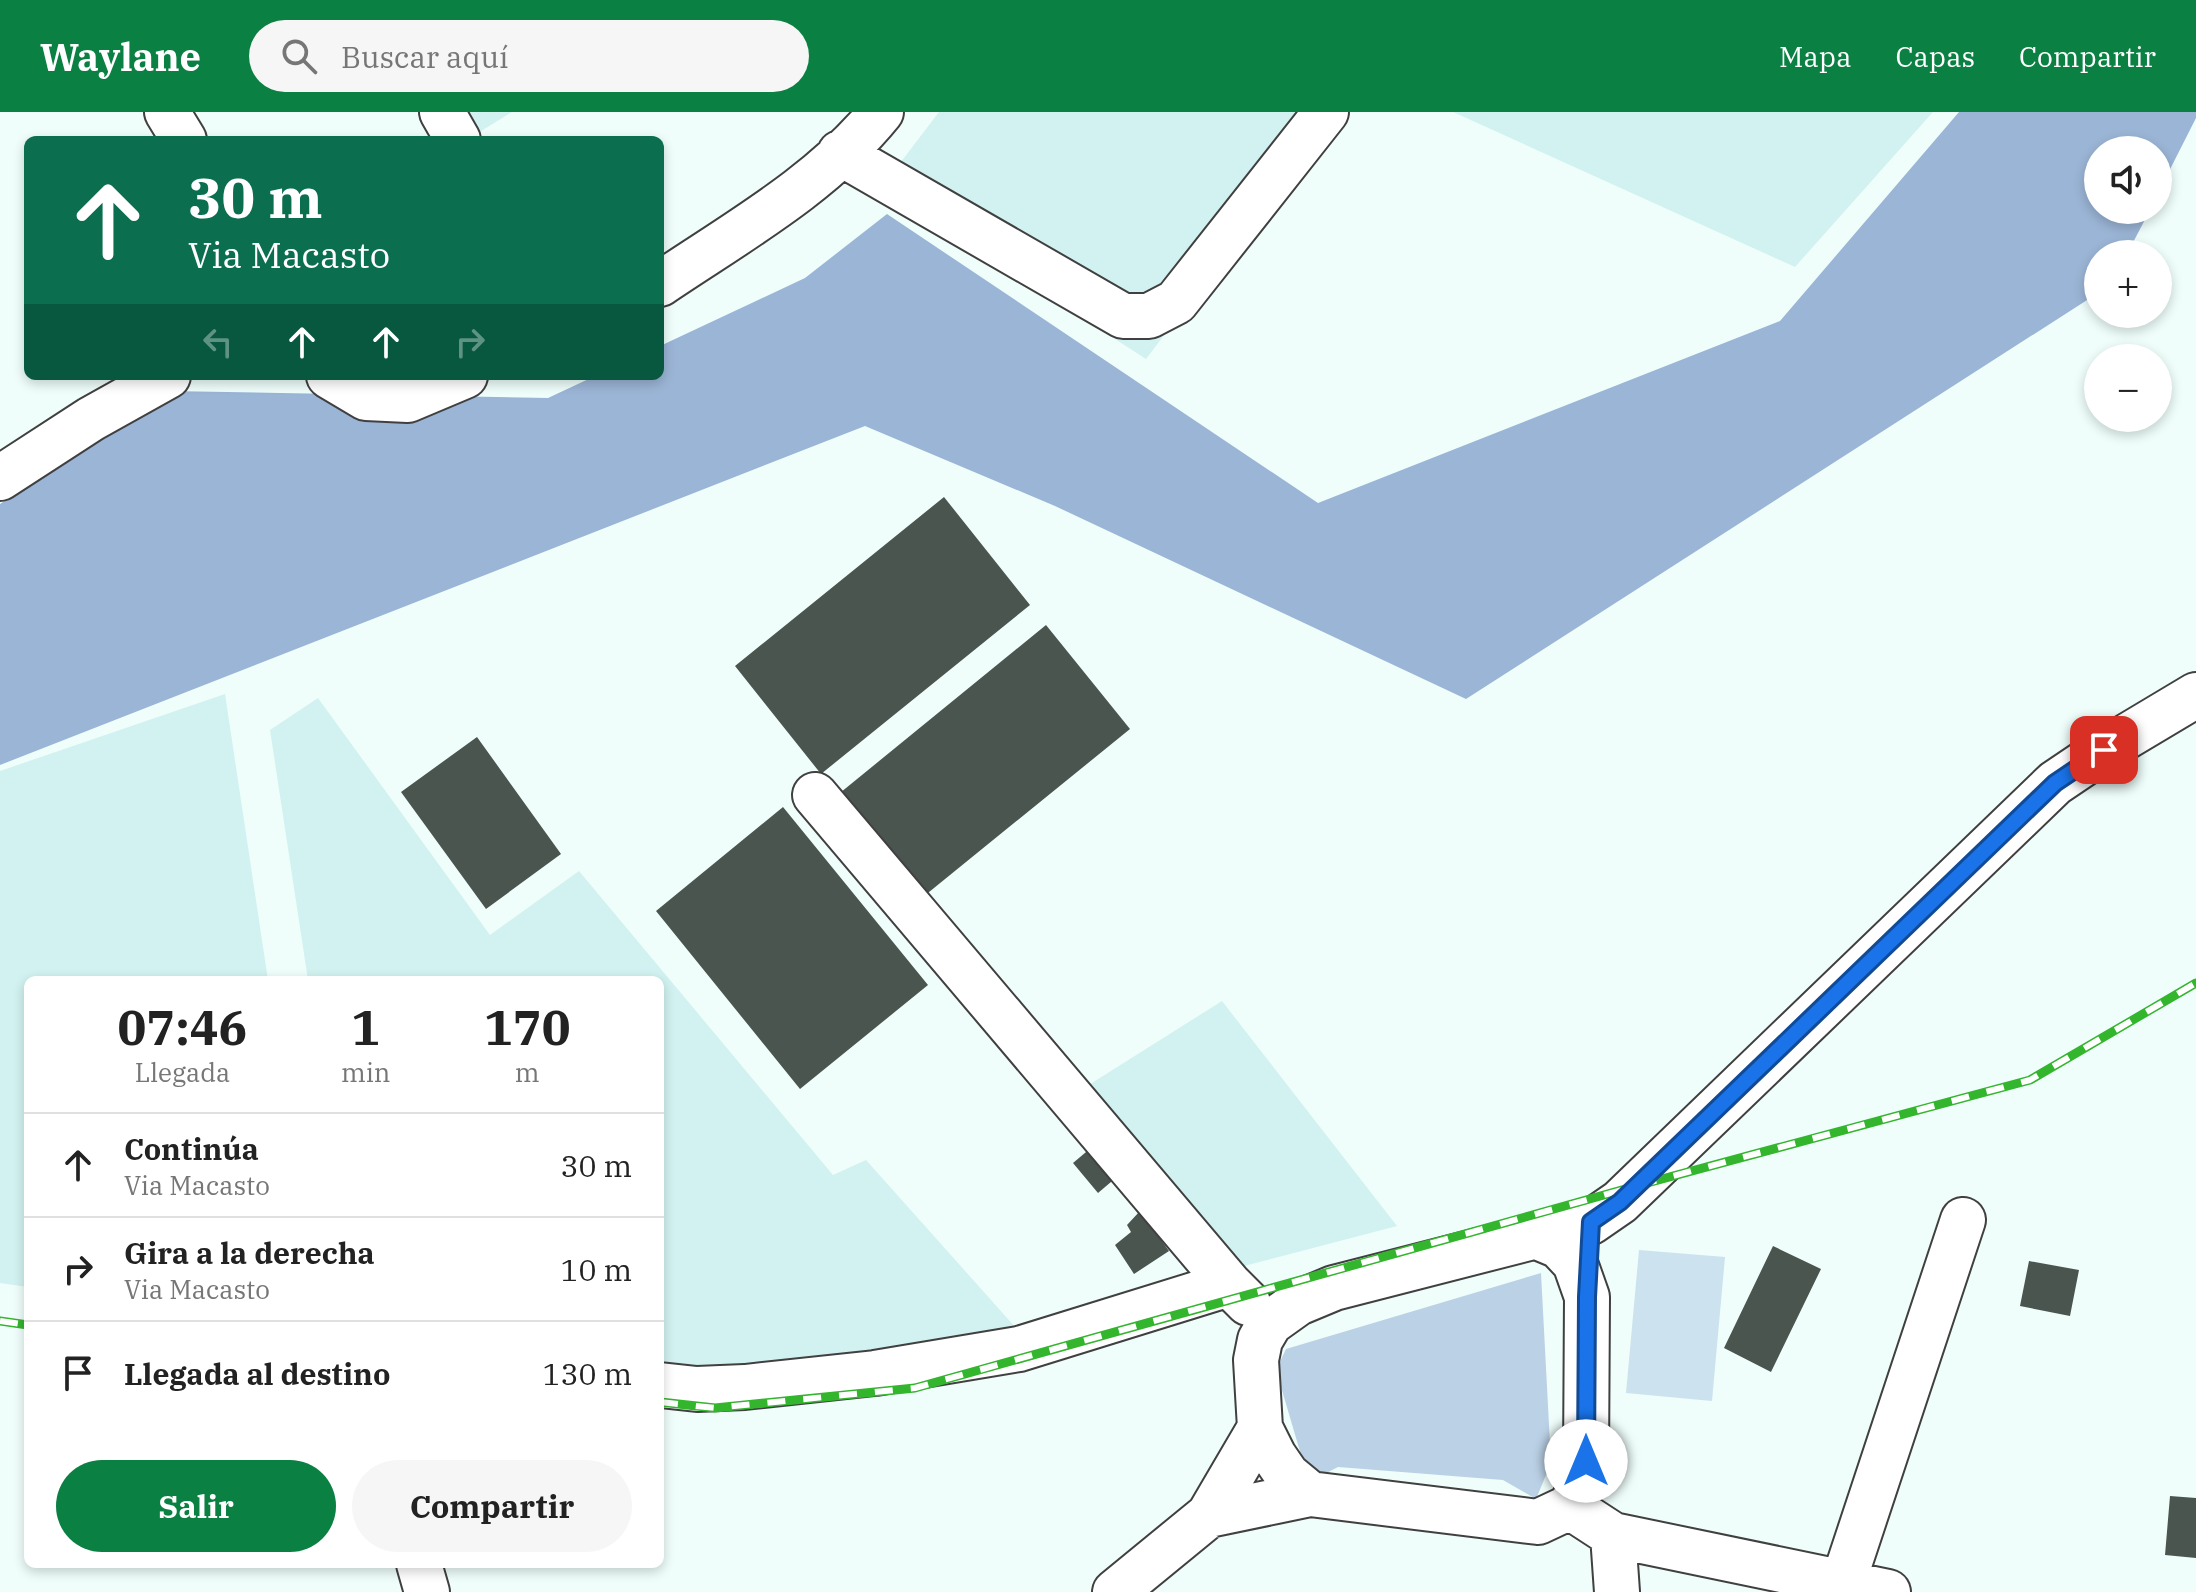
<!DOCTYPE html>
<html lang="es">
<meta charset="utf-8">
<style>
body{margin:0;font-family:"IBM Plex Serif",serif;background:#f6f6f6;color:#222;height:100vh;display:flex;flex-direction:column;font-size:30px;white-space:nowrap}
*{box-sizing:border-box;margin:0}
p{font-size:26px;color:#767676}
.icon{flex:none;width:44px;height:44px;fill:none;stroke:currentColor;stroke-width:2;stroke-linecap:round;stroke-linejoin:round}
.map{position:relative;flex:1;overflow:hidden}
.side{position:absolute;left:24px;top:864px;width:640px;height:592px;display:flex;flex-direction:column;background:#fff;border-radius:12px;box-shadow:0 4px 12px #0003}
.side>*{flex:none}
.top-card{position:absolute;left:24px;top:24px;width:640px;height:244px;border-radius:12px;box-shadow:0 4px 12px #0003;background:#0b6e4f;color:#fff;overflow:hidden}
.controls{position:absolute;left:2084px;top:24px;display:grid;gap:16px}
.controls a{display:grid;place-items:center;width:88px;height:88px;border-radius:50%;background:#fff;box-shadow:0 4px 12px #0003;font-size:40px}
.pin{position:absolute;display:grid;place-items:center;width:68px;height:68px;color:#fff;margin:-34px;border-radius:16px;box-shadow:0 4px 12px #0006}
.me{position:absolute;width:88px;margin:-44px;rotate:0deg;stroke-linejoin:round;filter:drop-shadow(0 0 6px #0008)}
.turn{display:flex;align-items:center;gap:28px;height:168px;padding:0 32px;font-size:36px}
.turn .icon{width:104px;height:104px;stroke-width:2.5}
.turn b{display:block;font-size:56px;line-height:68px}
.lanes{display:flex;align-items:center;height:76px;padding:0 32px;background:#0003;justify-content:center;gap:40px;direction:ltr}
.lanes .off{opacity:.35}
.eta{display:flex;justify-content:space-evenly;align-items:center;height:136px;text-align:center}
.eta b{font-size:48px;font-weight:700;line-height:56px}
.action{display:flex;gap:16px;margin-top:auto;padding:16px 32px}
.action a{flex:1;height:92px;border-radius:48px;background:#0b8043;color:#fff;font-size:32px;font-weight:700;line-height:92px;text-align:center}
.action a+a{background:#f6f6f6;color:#222}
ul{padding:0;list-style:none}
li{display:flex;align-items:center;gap:24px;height:104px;padding:0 32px;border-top:2px solid #e0e0e0}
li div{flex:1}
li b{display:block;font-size:30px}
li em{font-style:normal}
header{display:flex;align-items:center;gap:48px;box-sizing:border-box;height:112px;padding:0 40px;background:#0b8043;color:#fff}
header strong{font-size:38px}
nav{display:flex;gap:44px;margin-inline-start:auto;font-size:28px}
.search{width:560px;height:72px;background:#f6f6f6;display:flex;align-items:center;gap:20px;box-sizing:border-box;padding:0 28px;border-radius:44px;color:#767676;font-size:30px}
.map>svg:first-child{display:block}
.farmland{fill:#d1f2f0}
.green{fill:#bbd1e6}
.forest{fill:#9bb5d6}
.pitch{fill:#cce2ee}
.building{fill:#4b554f}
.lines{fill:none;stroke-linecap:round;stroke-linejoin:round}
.minor-casing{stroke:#404040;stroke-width:48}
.minor{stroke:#fff;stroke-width:44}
.rail-casing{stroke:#33b52e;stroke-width:9}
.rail{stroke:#fff;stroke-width:6;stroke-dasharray:18;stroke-linecap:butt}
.route-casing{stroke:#114b97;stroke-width:20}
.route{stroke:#1a73e8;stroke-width:14}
</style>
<header>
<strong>Waylane</strong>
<div class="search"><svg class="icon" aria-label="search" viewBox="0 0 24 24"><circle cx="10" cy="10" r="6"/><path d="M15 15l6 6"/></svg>Buscar aquí</div>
<nav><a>Mapa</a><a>Capas</a><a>Compartir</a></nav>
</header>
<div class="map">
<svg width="2196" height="1480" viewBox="0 0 2196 1480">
<rect width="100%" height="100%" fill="#effefb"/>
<path class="farmland" d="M459,0H512L473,24Z
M939,0H1334L1146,247L881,76Z
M1453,0H1933L1795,155Z
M225,582L268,868H28V1175L0,1171V659Z
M318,586L490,823L579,759L833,1063L866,1048L1025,1226L785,1263L660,1249V868H308L270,618Z
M1222,889L1397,1114L1210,1163L1068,986Z"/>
<path class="green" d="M1541,1161L1551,1351L1536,1387L1503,1368L1338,1355L1309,1370L1276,1258L1286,1237Z"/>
<path class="forest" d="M1959,0H2196V6L2158,81V38H2098V98H2150L2127,142H2098V181L1466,587L1055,394L865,314L0,653V392L169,279L548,286L595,264H660V234L805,166L887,102L1318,391L1780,209Z"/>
<path class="pitch" d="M1639,1138L1725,1145L1712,1289L1626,1281Z"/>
<path class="building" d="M944,385L1030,493L821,662L735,554Z
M1046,513L1130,617L918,789L835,685Z
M477,625L561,742L486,797L401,680Z
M783,695L928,873L800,977L656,799Z
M1092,1035L1118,1064L1098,1081L1073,1051Z
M1140,1099L1169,1139L1134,1162L1115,1133L1131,1120L1127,1113Z
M1773,1134L1821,1157L1771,1260L1724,1236Z
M2029,1149L2079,1158L2070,1204L2020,1194Z
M2170,1384L2196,1386V1446L2165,1443Z"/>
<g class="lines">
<g class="minor-casing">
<path id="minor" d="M167,0L184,28
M442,0L458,28
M840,41L1123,204H1149L1176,190L1326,0
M660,172C737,120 822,73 881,0
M329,264L366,286L408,288L465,264
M0,366L91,307L168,264
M815,683L1229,1172
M1535,1124L1559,1134L1575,1151L1587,1185L1586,1349L1579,1378L1570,1395L1538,1410L1310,1382L1287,1363L1274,1344L1260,1316L1256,1248L1260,1228L1270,1211L1298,1191L1334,1176L1591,1110L1620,1090L2055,671L2104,638L2196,583
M660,1273L697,1277L745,1275L875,1261L1019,1237L1229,1172L1248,1191
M1570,1395L1613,1423L1888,1480
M1209,1403L1310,1382
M1613,1423L1617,1480
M419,1452L427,1480
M1843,1471L1963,1108
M1115,1480L1209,1403L1260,1316"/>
</g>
<use href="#minor" class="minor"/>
<g class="rail-casing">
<path id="rail" d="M0,1209L28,1213
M660,1290L715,1296L915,1276L1636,1074L2030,968L2196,871"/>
</g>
<use href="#rail" class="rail"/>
</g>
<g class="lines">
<g class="route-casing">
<path id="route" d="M1586,1349L1587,1185L1591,1110L1620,1090L2055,671L2104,638"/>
</g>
<use href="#route" class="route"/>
</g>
</svg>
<div class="controls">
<a><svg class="icon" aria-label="sound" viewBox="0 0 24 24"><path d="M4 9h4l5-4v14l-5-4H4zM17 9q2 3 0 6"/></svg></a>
<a>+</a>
<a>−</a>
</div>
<div class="pin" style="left:2104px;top:638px;background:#d93025"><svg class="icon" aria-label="arrive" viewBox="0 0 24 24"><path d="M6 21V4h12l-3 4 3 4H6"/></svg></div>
<svg class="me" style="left:1586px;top:1349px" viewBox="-20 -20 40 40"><circle r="19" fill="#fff"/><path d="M0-13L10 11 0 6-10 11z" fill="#1a73e8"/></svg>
<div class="top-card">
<div class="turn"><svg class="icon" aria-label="ahead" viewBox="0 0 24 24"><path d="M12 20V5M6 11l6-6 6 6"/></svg><div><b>30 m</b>Via Macasto</div></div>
<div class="lanes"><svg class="icon off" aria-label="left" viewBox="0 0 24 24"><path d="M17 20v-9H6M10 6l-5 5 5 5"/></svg><svg class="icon" aria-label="ahead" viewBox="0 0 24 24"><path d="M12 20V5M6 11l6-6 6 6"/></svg><svg class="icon" aria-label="ahead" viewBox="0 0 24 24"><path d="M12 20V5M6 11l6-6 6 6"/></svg><svg class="icon off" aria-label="right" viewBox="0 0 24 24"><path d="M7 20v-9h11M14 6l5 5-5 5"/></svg></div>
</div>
<section class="side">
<div class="eta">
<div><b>07:46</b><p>Llegada</p></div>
<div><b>1</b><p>min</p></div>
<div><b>170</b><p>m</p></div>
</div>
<ul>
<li><svg class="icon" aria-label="ahead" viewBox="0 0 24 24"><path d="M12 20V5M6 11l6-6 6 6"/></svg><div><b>Continúa</b><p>Via Macasto</p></div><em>30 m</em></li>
<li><svg class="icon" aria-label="right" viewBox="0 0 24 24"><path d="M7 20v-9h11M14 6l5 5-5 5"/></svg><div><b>Gira a la derecha</b><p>Via Macasto</p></div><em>10 m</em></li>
<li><svg class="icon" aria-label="arrive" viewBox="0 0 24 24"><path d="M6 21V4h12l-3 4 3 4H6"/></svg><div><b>Llegada al destino</b></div><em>130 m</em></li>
</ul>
<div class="action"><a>Salir</a><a>Compartir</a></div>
</section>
</div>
